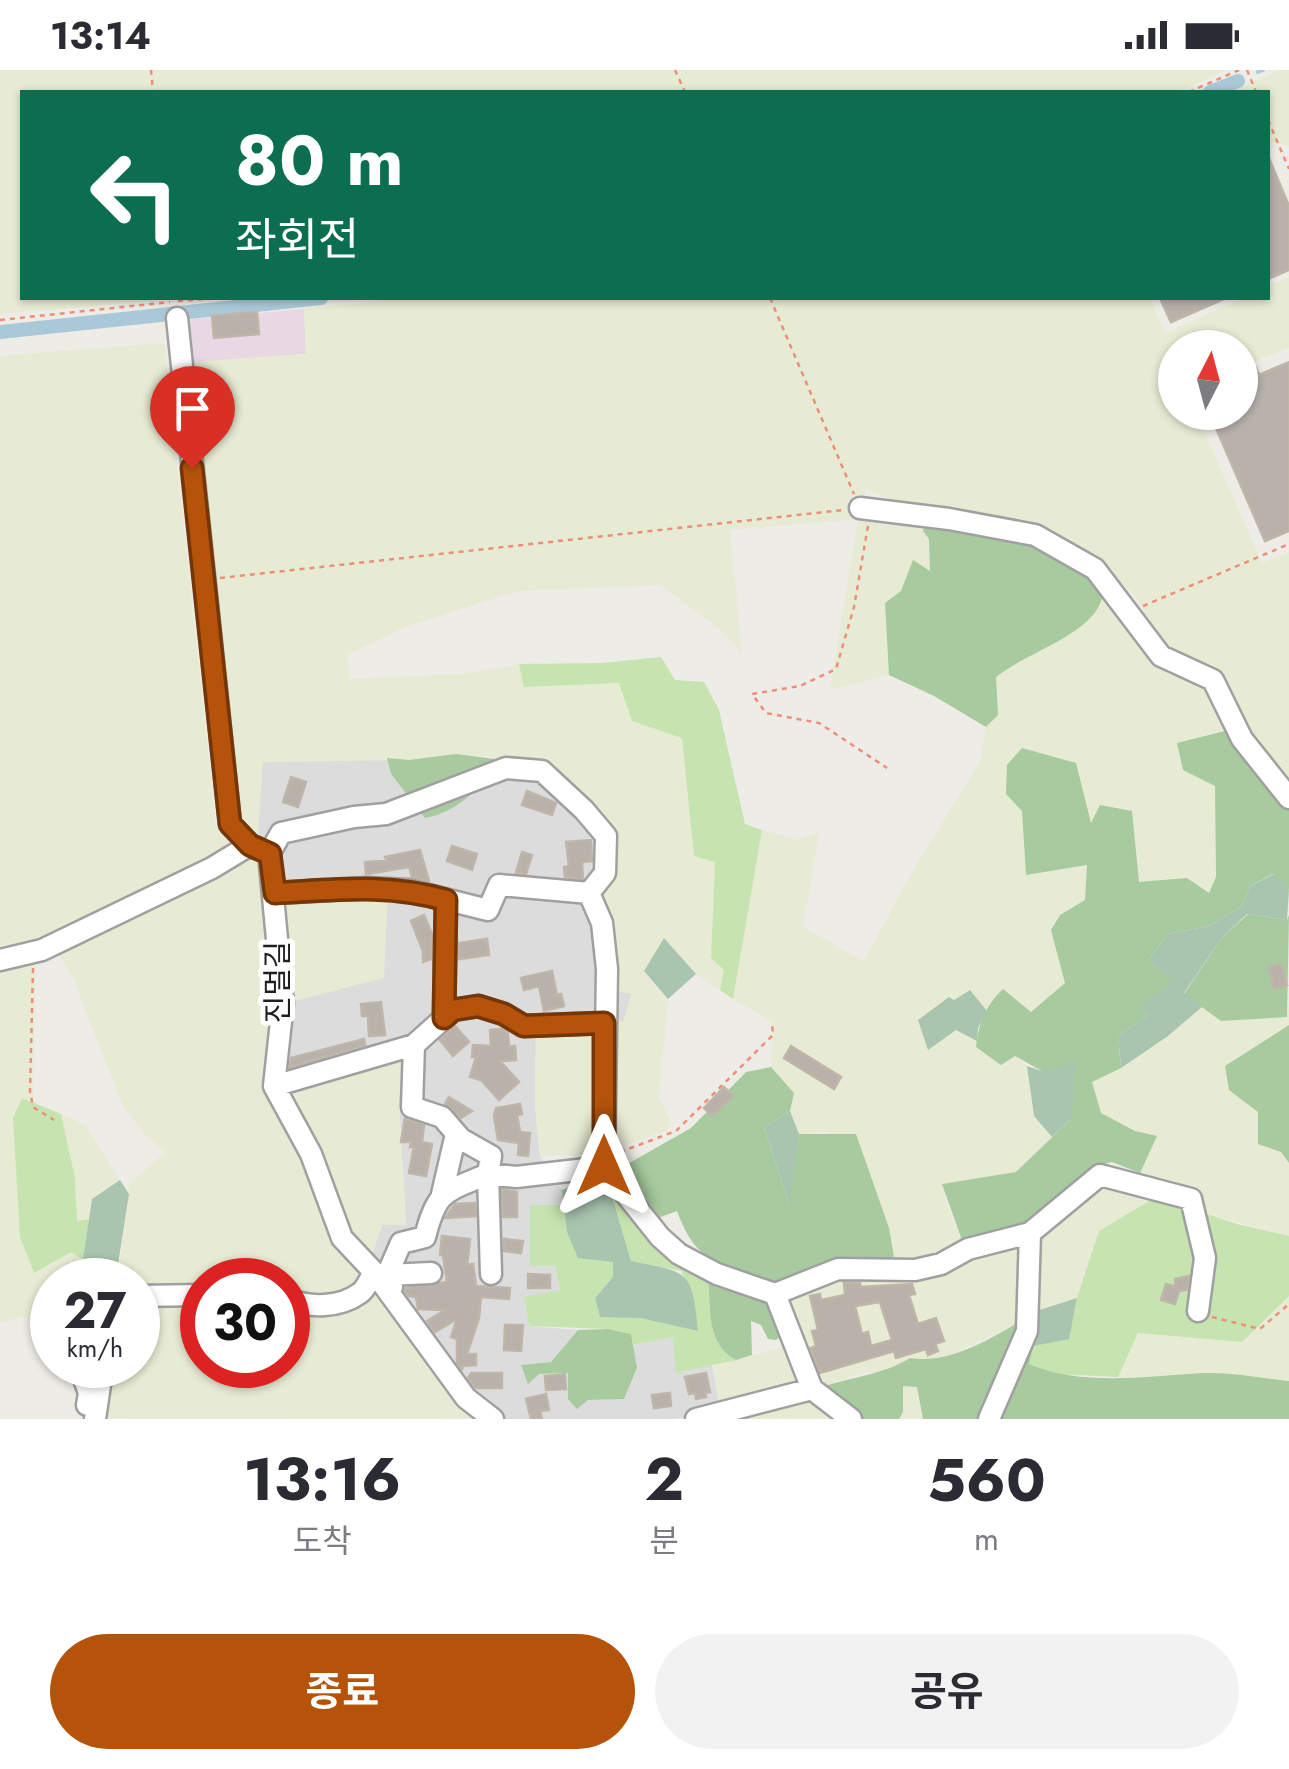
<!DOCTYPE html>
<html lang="ko">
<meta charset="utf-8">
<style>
body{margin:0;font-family:Jost,"Noto Sans KR",sans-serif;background:#f2f2f3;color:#2b2b33;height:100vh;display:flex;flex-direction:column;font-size:38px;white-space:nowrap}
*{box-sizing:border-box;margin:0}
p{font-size:32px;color:#7c7c81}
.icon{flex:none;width:55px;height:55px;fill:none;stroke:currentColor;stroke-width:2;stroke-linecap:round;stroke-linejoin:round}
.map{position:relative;height:1349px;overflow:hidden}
.drawer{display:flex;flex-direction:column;background:#fff;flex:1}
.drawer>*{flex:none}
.top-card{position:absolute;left:20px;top:20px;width:1250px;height:210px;border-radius:0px;box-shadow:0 2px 8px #0004;background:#0b6e4f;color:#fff;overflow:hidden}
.needle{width:65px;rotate:6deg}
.fabs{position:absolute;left:1158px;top:260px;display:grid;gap:20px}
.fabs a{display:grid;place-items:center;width:100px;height:100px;border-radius:50%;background:#fff;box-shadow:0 2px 8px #0004;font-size:50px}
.speed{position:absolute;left:30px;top:1188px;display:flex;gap:20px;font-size:50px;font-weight:700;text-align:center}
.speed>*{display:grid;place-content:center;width:130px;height:130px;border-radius:50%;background:#fff;box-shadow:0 2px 8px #0004;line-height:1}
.speed small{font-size:25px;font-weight:400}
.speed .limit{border:15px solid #d22;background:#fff;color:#111}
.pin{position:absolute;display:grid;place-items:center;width:85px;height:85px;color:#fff;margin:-102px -42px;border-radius:50% 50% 50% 0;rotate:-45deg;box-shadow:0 0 10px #0007}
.pin .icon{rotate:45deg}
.me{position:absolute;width:110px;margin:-55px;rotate:0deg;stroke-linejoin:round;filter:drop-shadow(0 0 8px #0008)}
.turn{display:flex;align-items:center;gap:35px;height:210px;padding:0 50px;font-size:45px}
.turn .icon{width:130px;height:130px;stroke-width:2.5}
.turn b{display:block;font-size:70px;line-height:85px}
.eta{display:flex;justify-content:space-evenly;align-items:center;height:170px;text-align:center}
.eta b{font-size:60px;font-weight:700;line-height:70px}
.primary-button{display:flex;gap:20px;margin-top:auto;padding:20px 50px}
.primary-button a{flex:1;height:115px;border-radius:60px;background:#b45309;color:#fff;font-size:40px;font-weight:700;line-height:115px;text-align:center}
.primary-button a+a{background:#f2f2f3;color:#2b2b33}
.status{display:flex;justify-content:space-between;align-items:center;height:70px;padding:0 50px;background:#fff;direction:ltr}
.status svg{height:28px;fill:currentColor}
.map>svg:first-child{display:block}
.residential{fill:#dcdcdc}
.industrial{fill:#e7d8e3}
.farmland{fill:#e7ebd3}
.grass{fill:#c5e4b0}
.forest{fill:#a7ca9e}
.cemetery{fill:#a9c5b0}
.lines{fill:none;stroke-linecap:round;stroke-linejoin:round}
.stream{stroke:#aac9d8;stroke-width:4}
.canal{stroke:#aac9d8;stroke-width:14}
.building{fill:#b8b2ab;stroke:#bfb5a9;stroke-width:2.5;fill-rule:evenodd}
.minor-casing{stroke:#a0a0a0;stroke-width:25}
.path{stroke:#ed8f78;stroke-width:2.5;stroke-dasharray:5 5;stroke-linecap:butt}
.minor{stroke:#fff;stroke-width:20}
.route-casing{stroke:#753606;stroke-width:25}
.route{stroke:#b45309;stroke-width:18}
.labels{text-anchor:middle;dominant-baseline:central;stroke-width:10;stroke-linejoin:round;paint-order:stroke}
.street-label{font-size:30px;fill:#1f1f1f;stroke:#fff}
</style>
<div class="status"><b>13:14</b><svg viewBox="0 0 49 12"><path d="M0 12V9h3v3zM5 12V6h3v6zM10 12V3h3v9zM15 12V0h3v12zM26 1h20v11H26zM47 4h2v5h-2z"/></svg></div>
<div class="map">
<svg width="1289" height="1349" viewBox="0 0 1289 1349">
<rect width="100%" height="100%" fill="#eeece6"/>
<path class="residential" d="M387,688L391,704L425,748L508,703L542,707L603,770L586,829L632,924L623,952L581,946L536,952L535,1036L540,1086L562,1120L564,1135H530V1196H555L560,1220L524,1228L529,1256L578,1260L551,1292L522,1296L539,1304L568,1303L588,1330L624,1329L637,1299L633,1275L674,1267L677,1303L712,1295L720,1339L676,1349H498L472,1329L371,1187L382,1155L406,1154L399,1033L403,971L268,1023L280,818L279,785L258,763L262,692Z"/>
<path class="industrial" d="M304,239L306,284L193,292L185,250Z"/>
<path class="farmland" d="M0,0H1228L1177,22H22V228H188L0,244Z
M1280,0H1289V76L1268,71V22H1229Z
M1289,207V278L1240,297V278H1175V342L1196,343L1262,493L1289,482V715L1255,674L1212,599L1156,569L1137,528L1096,486L932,438L892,430L866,419L859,449L926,454L929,469L931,502L886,533L889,605L830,620L858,449L730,460L742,582L718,558L660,515L518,521L408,556L348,584L349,609L462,604L519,594L525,617L619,613L632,651L682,668L694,786L715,792L711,887L724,900L720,920L696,904L665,869L644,901L668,929L659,1027L671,1052L668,1060L612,1079L611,950L623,952L632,924L612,920L595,824L610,807L616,765L541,691L456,684L409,690L263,692L258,763L241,750L193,292L306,284L304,239L405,228H1151L1165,263L1243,228H1268V216Z
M164,273L216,756L233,777L55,863L0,880V286Z
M1103,521L1208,617L1225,661L1177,673L1183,700L1215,716L1216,807L1209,824L1187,808L1139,813L1132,742L1091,755L1047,687L1022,678L1006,723L1022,741L1026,805L1088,795L1085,831L1060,845L1065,913L1031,942L992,929L987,941L970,921L956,960L977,971L976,978L1015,986L1027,996L1034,1046L1052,1067L1016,1102L943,1114L947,1134L963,1173L928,1189L907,1192L894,1187L889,1158L828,1062L799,1064L790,1041L794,1023L771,997L772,952L733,929L762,760L798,770L819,762L803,857L864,891L911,804L980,691L986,657L998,645L995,607L1016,592L1065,567L1097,540Z
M251,790L264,798L278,936L270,938L268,1023L365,1204L363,1213L322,1231L288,1224V1210H202V1220L138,1221V1210H117L130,1113L166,1082L148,1068L123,1036L73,908L57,881L138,839Z
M388,825L384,908L290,932L282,831Z
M36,888L33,1031L22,1028L13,1048L16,1084L71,1181L108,1210H52V1234L42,1243L0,1252V896Z
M1289,936V955L1229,1020L1258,1042L1289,1093V1166L1203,1143L1195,1120L1140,1103L1156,1066L1135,1061L1101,1043L1092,1012L1121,997L1168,966L1202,937L1222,951L1286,947Z
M599,959L598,1084L540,1086L535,1036L536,960Z
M402,986L399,1033L406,1155H382L371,1187L348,1166L281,1018Z
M61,1044L85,1055L120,1110L92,1129L91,1149L77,1151L75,1108Z
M1103,1113L1156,1127L1099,1161L1077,1228L1033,1242L1042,1165Z
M1023,1173L1020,1238L1015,1254L947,1287L929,1291L910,1288L890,1301L863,1303L822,1317L782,1226L839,1204L967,1186Z
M373,1216L440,1311L486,1349L102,1348L110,1295H138V1236L202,1235V1295H288V1238Z
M1289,1226V1311L1208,1303L1150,1309L1118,1307L1138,1263L1242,1272Z
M783,1278L799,1314L720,1339L712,1295Z
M902,1316H917L923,1349H899L902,1342Z
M814,1330L837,1349H713L779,1333Z"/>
<path class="grass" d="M661,587L675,610L704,612L719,640L745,754L762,760L733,929L720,920L724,900L711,888L715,792L694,786L682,668L632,651L619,613L524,617L519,594L602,593Z
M22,1028L61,1044L75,1108L77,1151L91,1149L83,1190L71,1182L34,1203L20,1167L13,1048Z
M609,1116L708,1205C711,1236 705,1274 736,1290L676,1303L673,1267L633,1275L631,1264L608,1259L529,1256L524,1227L560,1220L555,1196H530V1135H564L567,1162L613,1191V1207L595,1228L600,1246L640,1248L698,1261L689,1218L681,1201L631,1191Z
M1156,1127L1237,1154L1289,1166V1226L1242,1272L1138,1263L1118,1307L1053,1304L1029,1294L1033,1276L1069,1268L1077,1228L1099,1161Z"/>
<path class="forest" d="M932,438C985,446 1077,458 1109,503C1105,514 1103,532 1096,541C1075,570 1025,584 996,607L998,645L986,657L934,626L889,605L885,533L901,521L913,490L930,501L929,469L923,461Z
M1225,661L1289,737V820L1273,804L1250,816L1242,837L1208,856L1168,864L1148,890L1175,912L1141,936L1148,945L1118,966L1121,998L1092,1012L1101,1043L1135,1061L1157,1066L1140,1103L1112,1092L1092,1097L1044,1142L1024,1154L963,1173L942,1114L1016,1102L1071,1049L1042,1001L1015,986L1001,995L976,977C978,954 986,935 1003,919L1031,942L1065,913L1051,860L1060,845L1085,830L1087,795L1026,805L1022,741L1006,724L1007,695L1022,678L1076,693L1091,753L1100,735L1132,741L1139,812L1187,808L1209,823L1216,807L1215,716L1183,700L1177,673Z
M456,684L503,690C481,716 459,742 425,748L391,704L387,688L409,690Z
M1248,844L1287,850L1289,845L1287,947L1221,951L1184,924L1221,869Z
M1289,955V1093L1281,1082L1258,1074V1042L1229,1020L1225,996Z
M771,997L794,1023L790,1041L764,1057L789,1134L799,1064H856L889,1158L894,1187L787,1214L766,1211L782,1265L776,1270L768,1269L761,1255L751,1251L752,1285L736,1290C705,1274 711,1236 708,1205L739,1202C701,1185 692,1180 677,1141L658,1148L624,1096L691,1058L746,1002Z
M1020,1238L1033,1242L1035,1268L1029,1294C1083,1317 1147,1306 1204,1303C1232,1302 1261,1308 1289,1311V1349H923L917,1317L903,1316V1342L899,1349H860L822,1317C852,1307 885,1304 910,1288C946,1294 983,1273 1014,1255Z
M608,1259L631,1264L637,1298L624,1329L588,1330L577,1339L568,1329V1303L539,1304L528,1314L521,1295L551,1292L578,1260Z"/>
<path class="cemetery" d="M1274,804L1289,820L1287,850L1247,844L1221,869L1184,923L1202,937L1168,966L1121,998L1118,966L1148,945L1140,936L1174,912L1148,890L1168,864L1208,856L1242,837L1250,816Z
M664,868L696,904L668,929L644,901Z
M970,920L987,941L978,958L977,971L956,960L928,980L918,950L949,927L954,930Z
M1076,992L1071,1049L1052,1067L1034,1046L1027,996L1042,1001Z
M790,1041L799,1064L790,1137L764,1057Z
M120,1110L129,1124L116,1207L108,1210L83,1190L92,1129Z
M585,1113L609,1116L631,1191C688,1203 692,1198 698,1261L640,1248L600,1247L595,1228L613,1207V1192L578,1188L567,1162L562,1120Z
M1077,1228L1069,1269L1033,1276V1242Z"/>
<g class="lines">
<path class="stream" d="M1258,2L1263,0
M1238,11L1240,10"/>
<path class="canal" d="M1210,22L1238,11
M0,262L321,228"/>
</g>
<path class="building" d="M1268,86L1289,136V200L1268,209Z
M1160,228H1226L1171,252Z
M257,242L259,264L214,268L212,246Z
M1289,292V461L1265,471L1209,342H1240V305L1256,298L1259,305Z
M291,707L306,712L298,737L283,732Z
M527,721L556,733L552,745L522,735Z
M591,770L592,791L582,792L583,809L565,807L564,797L569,796L566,772Z
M452,776L477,784L472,800L447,791Z
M420,780L429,811L412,807L409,797L366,804L365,792L387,791L385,787Z
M522,782L532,785L526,804L516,803Z
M424,845L432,864L431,889L423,892V881L411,851Z
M487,869L489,885L459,889V873Z
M1281,894L1287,915L1274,918L1269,897Z
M552,901L557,925L561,924L564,936L544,941L539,916L524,920L521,908Z
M381,932L385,965L369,966L368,946H362L361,934Z
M455,956L469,972L453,986L440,970Z
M502,959L508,963L509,977L515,976L516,990L500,991L519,1012L499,1030L481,1010L470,1007L476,987H472L473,975L491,976L490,960Z
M364,969L365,975L290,997L291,988Z
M791,976L841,1007L834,1019L784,988Z
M724,1017L733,1026L712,1046L704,1038Z
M449,1027L472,1041L461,1048L445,1034Z
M520,1034L522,1044L517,1045L520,1062L530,1063L528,1086L518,1085L519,1073L498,1070L494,1046L496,1038Z
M405,1048L424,1055L422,1072L432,1074L426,1106L409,1103L414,1076L410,1077L411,1072H401Z
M502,1119L517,1122V1147H503Z
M475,1133L476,1146L445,1148L455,1134Z
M442,1166L470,1169L467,1195L473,1194L476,1216L510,1218L509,1229L481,1227L479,1248L467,1284H476V1295L463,1296L462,1299L457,1293V1269L451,1267L457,1249L435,1262L427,1251L445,1240L418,1239L416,1227L409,1226L405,1221L406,1218L447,1212L443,1185H440Z
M504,1169L523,1171L521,1183L504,1181Z
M528,1204L550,1205V1218H528Z
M1189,1206L1187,1220L1179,1221L1175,1234L1161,1230L1166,1214L1176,1217L1175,1209Z
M844,1213H860V1217L912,1214L915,1224L909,1225L918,1254L936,1248L944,1271L935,1274L938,1281L928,1285L926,1279L896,1288L894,1281L820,1303L811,1278L816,1276L812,1261L818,1260L810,1226L820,1224L821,1230L845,1225ZM880,1232L892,1270L871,1276L868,1262L862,1264L855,1236Z
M505,1255H523L521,1281L504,1280Z
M471,1303H502V1318H476L468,1308Z
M706,1303L710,1322L705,1323L706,1327L696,1329L695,1323L689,1324L685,1307Z
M565,1304L566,1319L546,1320L545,1306Z
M670,1323L671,1336L654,1338L652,1325Z
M546,1324L549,1340L540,1341L542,1349H531L526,1329Z"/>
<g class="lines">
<g class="minor-casing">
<path id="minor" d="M177,248L230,754L250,775L269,784L283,933L274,1016L311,1084L342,1168L374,1202L466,1328L493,1349
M860,438L949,449L1035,465L1095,499L1161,586L1213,610L1242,669L1289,728
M269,784L281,763L354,747L386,744L506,698L542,701L584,740L606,766L605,803L589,823L499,815L488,840L408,820L368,818L275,823
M589,823L602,853L607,899L604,1097L660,1167L679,1184L717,1204L775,1224L812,1319
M0,890L42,880L212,798L250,775
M444,947L446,831
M414,975L412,1037L442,1047L461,1069L491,1086L488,1104L516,1107L604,1097
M274,1016L414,975L453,940L479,936L503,944L523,956L604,953
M442,1124L456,1064
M387,1205L401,1173L425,1167C437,1119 446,1122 488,1104L491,1204
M392,1217L387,1205L431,1203
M775,1224L838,1199L915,1200L941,1194L968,1179L1030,1163
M138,1226L202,1225
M288,1229C309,1238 340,1238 360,1223C366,1219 370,1208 374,1202
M79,1295L89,1323L87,1335
M95,1349L103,1295
M696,1349L812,1319L851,1349
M989,1349L1027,1261L1030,1163L1100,1105L1191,1129L1205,1188L1198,1241"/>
</g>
<path class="path" d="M151,0L153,22
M675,0L685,22
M1247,0L1256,22
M1189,22L1239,0
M1268,50L1289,99
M770,228L854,424
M178,231L221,228
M0,250L170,232
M868,456L854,537L836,599L800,616L752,624L766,643L819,653L887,698
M220,508L843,440
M1143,536L1289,474
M33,898L30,1021L33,1037L54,1050
M620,1082L676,1061L773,965L772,952
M1212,1247L1260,1259L1289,1234"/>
<use href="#minor" class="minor"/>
</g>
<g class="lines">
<g class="route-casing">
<path id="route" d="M192,398L230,754L250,775L270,784L275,823C336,820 386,813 446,830L444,948L453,940L478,936L504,944L524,956L604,953V1096"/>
</g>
<use href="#route" class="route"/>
</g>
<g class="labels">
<g class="street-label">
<text transform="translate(277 912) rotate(-90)">진멀길</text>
</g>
</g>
</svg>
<div class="fabs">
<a><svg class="needle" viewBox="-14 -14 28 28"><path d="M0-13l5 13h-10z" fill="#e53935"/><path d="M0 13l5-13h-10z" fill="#7c7c81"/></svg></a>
</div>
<div class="speed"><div>27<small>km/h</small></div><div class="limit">30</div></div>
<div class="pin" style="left:192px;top:398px;background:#d93025"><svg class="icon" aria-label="arrive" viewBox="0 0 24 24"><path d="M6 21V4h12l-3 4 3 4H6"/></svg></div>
<svg class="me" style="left:604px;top:1096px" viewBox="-20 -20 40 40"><path d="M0-17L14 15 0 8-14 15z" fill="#b45309" stroke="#fff" stroke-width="4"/></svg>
<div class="top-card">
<div class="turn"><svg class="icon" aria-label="left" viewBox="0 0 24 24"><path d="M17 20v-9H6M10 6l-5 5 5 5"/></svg><div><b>80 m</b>좌회전</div></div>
</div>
</div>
<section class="drawer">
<div class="eta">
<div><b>13:16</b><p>도착</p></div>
<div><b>2</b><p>분</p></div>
<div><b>560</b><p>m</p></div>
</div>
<div class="primary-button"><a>종료</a><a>공유</a></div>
</section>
